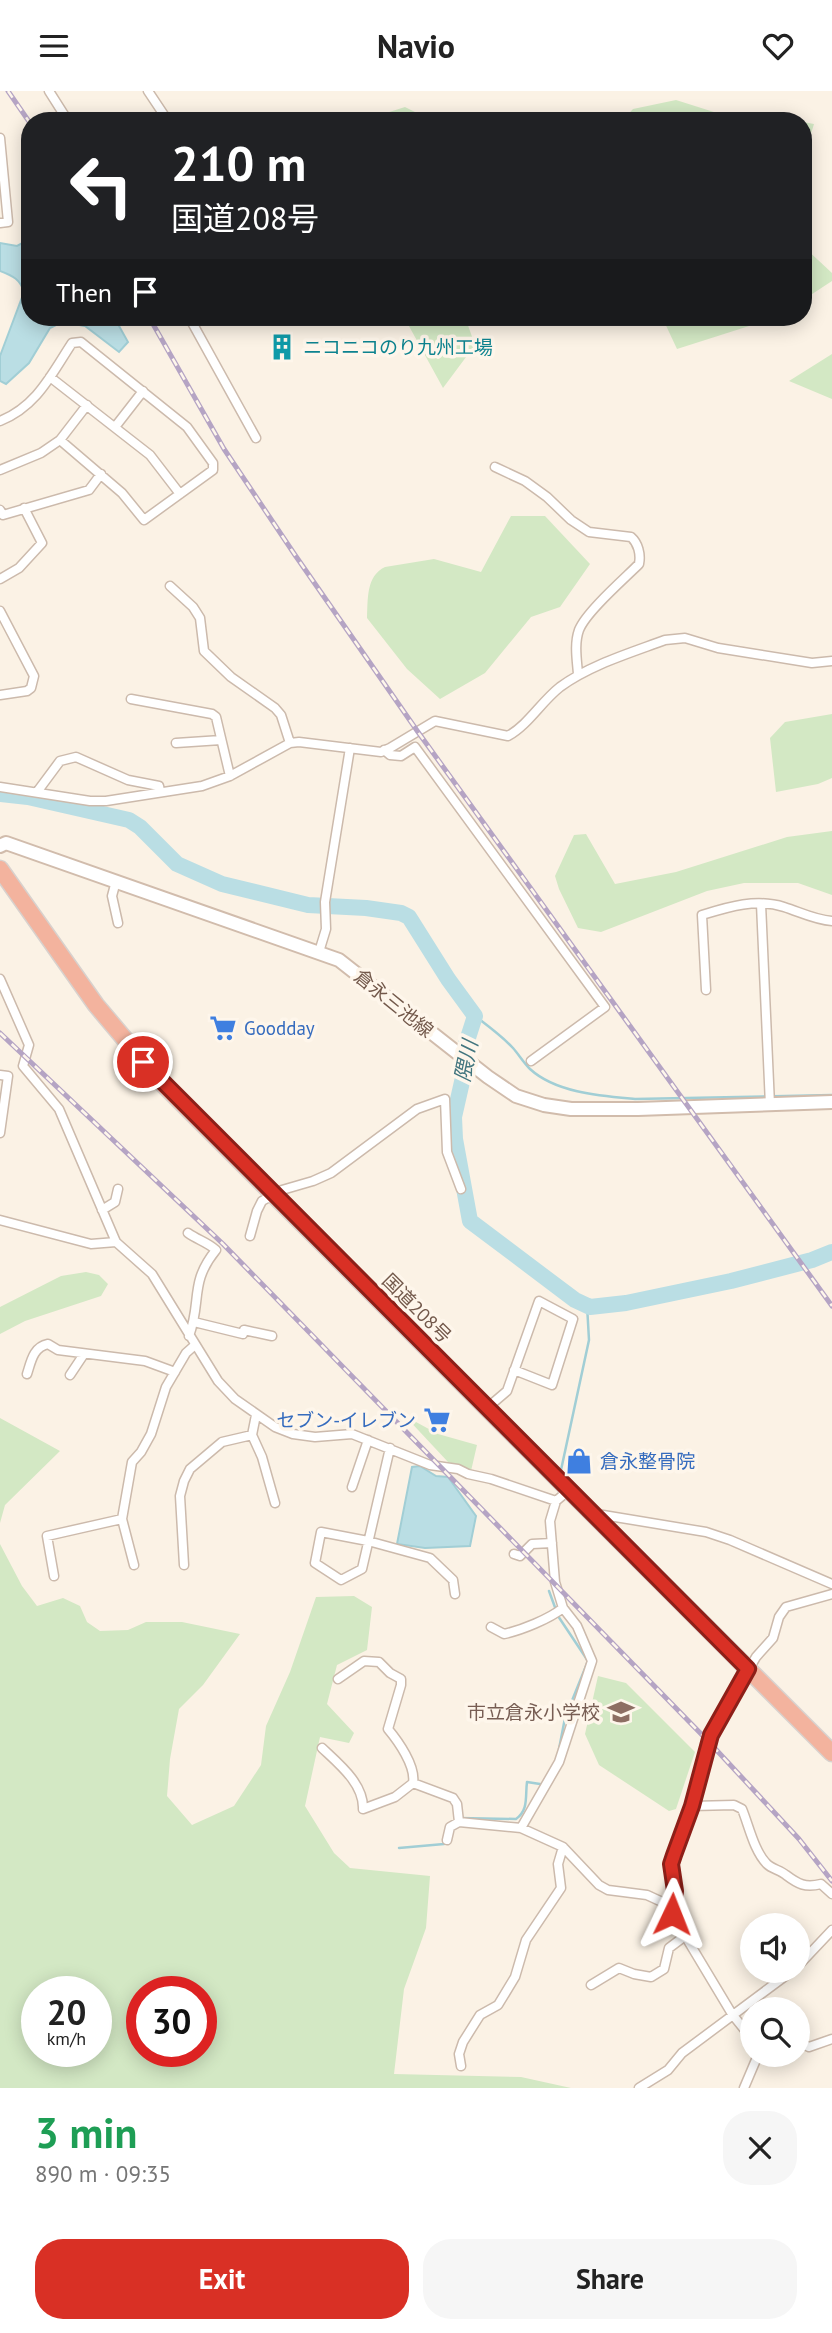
<!DOCTYPE html>
<meta charset="utf-8">
<style>
body{margin:0;font-family:"PT Sans","Noto Sans JP",sans-serif;background:#f6f6f6;color:#222;height:100vh;display:flex;flex-direction:column;font-size:26px;white-space:nowrap}
*{box-sizing:border-box;margin:0}
p{font-size:23px;color:#767676}
.icon{flex:none;width:38px;height:38px;fill:none;stroke:currentColor;stroke-width:2;stroke-linecap:round;stroke-linejoin:round}
.map{position:relative;height:1997px;overflow:hidden}
.drawer{display:flex;flex-direction:column;background:#fff;flex:1}
.drawer>*{flex:none}
.guide{position:absolute;left:21px;top:21px;width:791px;height:214px;border-radius:28px;box-shadow:0 4px 18px #0003;background:#202124;color:#fff;overflow:hidden}
.fabs{position:absolute;left:740px;top:1822px;display:grid;gap:14px}
.fabs a{display:grid;place-items:center;width:70px;height:70px;border-radius:50%;background:#fff;box-shadow:0 4px 18px #0003;font-size:35px}
.speed{position:absolute;left:21px;top:1885px;display:flex;gap:14px;font-size:35px;font-weight:700;text-align:center}
.speed>*{display:grid;place-content:center;width:91px;height:91px;border-radius:50%;background:#fff;box-shadow:0 4px 18px #0003;line-height:1}
.speed small{font-size:18px;font-weight:400}
.speed .limit{border:10px solid #d22;background:#fff;color:#111}
.pin{position:absolute;display:grid;place-items:center;width:60px;height:60px;color:#fff;margin:-30px;border:4px solid #fff;border-radius:50%;box-shadow:0 2px 7px #0007}
.me{position:absolute;width:77px;margin:-38px;rotate:2deg;stroke-linejoin:round;filter:drop-shadow(0 0 5px #0008)}
.turn{display:flex;align-items:center;gap:24px;height:147px;padding:0 35px;font-size:32px}
.turn .icon{width:91px;height:91px;stroke-width:2.5}
.turn b{display:block;font-size:49px;line-height:60px}
.then{display:flex;align-items:center;height:66px;padding:0 35px;background:#0003;gap:14px;font-size:26px}
.round{display:grid;place-items:center;flex:none;width:74px;height:74px;border-radius:28px;background:#f6f6f6}
.head{display:flex;align-items:center;justify-content:space-between;height:119px;padding:0 35px}
h1{font-size:42px;font-weight:700;line-height:52px;color:#1e9e55}
.action{display:flex;gap:14px;margin-top:auto;padding:14px 35px}
.action a{flex:1;height:80px;border-radius:28px;background:#d93025;color:#fff;font-size:28px;font-weight:700;line-height:80px;text-align:center}
.action a+a{background:#f6f6f6;color:#222}
header{display:flex;justify-content:space-between;align-items:center;height:91px;padding:0 35px;background:#fff;font-size:32px;font-weight:700}
.map>svg:first-child{display:block}
.green{fill:#d3e8c4;fill-rule:evenodd}
.water{fill:#badee4;stroke:#a1ced5;stroke-width:2}
.lines{fill:none;stroke-linecap:round;stroke-linejoin:round}
.stream{stroke:#a1ced5;stroke-width:2.5}
.river{stroke:#badee4;stroke-width:16}
.street-casing{stroke:#ccbaac;stroke-width:11}
.secondary-casing{stroke:#d1bcac;stroke-width:16}
.highway-casing{stroke:#d8d1cd;stroke-width:19}
.street{stroke:#fff;stroke-width:8}
.secondary{stroke:#fff;stroke-width:12}
.highway{stroke:#f3b39e;stroke-width:16}
.rail-casing{stroke:#b5a4c4;stroke-width:5}
.rail{stroke:#fef6eb;stroke-width:2.5;stroke-dasharray:8;stroke-linecap:butt}
.route-casing{stroke:#8d1f18;stroke-width:18}
.route{stroke:#d93025;stroke-width:12}
.labels{text-anchor:middle;dominant-baseline:central;stroke-width:7;stroke-linejoin:round;paint-order:stroke}
.culture-label{font-size:19px;fill:#0d838f;stroke:#fef6eb;text-anchor:start}
.street-label{font-size:19px;fill:#73594b;stroke:#fef6eb}
.shop-label{font-size:19px;fill:#366cbe;stroke:#fef6eb;text-anchor:start}
.education-label{font-size:19px;fill:#785e54;stroke:#fef6eb;text-anchor:end}
.water-label{font-size:21px;font-style:italic;fill:#43767f;stroke:#fef6eb}
</style>
<header><svg class="icon" aria-label="menu" viewBox="0 0 24 24"><path d="M4 6h16M4 12h16M4 18h16"/></svg>Navio<svg class="icon" aria-label="heart" viewBox="0 0 24 24"><path d="M12 20l-8-8c-3-5 5-10 8-4 3-6 11-1 8 4z"/></svg></header>
<div class="map">
<svg width="832" height="1997" viewBox="0 0 832 1997">
<rect width="100%" height="100%" fill="#fbf2e5"/>
<path class="green" d="M676,9L717,22L713,30H622L633,18Z
M405,16L433,30H361Z
M587,23L593,30H549L556,24Z
M803,31L814,33L803,68Z
M803,155L832,182V190L803,209Z
M404,226H465L475,254L443,297Z
M662,226H777L677,258Z
M832,263V308L789,290Z
M511,425H545L590,473L560,516L531,526L485,582L440,608L407,578L367,527C368,508 366,485 385,476L434,468L481,481Z
M832,623V687L818,693L776,701L770,647L785,631Z
M832,740V804L798,792H744L707,800L601,841L578,837L559,798L555,785L574,744L586,743L615,793L676,781L787,746Z
M86,1181L99,1184L108,1193L101,1205L25,1230L0,1243V1216L61,1185Z
M405,1325L438,1343L477,1354L471,1380L448,1371Z
M0,1327L60,1360L5,1414L0,1432Z
M0,1453L22,1495L37,1515L63,1507L80,1515L87,1531L100,1540L128,1539L146,1531H182L240,1543L203,1594L179,1618L170,1668L167,1705L192,1734L234,1715L261,1674L266,1635L290,1581L316,1506L354,1505L372,1516L367,1559L337,1574L327,1613L354,1642L349,1652L320,1646L305,1715L334,1762L350,1777L430,1785L426,1837L404,1898L394,1983L521,1986L571,1997H0ZM37,1900H96V1960H37ZM142,1900H201V1960H142Z
M598,1585L626,1592L695,1661L676,1718L669,1720L599,1674L585,1643Z"/>
<path class="water" d="M30,148V226H114L128,251L119,261L85,235L62,231L50,237L29,272L6,293L0,290V265L24,201C20,188 13,185 0,180V152L17,155Z
M420,1375L436,1385L448,1386L476,1425L470,1455L425,1457L397,1453L412,1376Z"/>
<g class="lines">
<path class="stream" d="M475,925C488,935 502,945 513,957C519,964 524,972 530,978C556,1002 602,1005 635,1008L832,1004
M561,1379L589,1249L587,1214
M549,1500L556,1519
M558,1525L588,1570L565,1627L559,1658
M459,1727L516,1728C529,1719 525,1705 527,1691L540,1693
M399,1757L444,1753V1749"/>
<path class="river" d="M0,703L28,706L129,729L140,736L177,773L222,793L308,814L366,817L401,822L409,826L448,888L475,925L466,953L464,982L454,1026L455,1048L470,1130L575,1209L590,1216L626,1212L731,1190L812,1169L832,1161"/>
<g class="street-casing">
<path id="street" d="M49,0L68,30
M148,0L168,30
M0,47L8,131L0,132
M189,226L256,347
M50,286L150,364L180,403
M0,330C37,315 51,284 72,252L81,251L187,336L213,372V379L144,429L122,402L60,349
M115,336L143,300
M495,376L525,390L547,406L571,429L589,441L631,446C638,452 641,463 639,473C624,488 586,521 579,539C574,553 577,569 578,583
M0,379L41,362L60,349L87,314
M0,419L3,424L89,399L101,383
M0,488L19,477L42,452L24,417
M170,495L193,516L200,527L204,560L231,586L275,617L281,624L290,652
M0,520L34,585L31,597L27,600L0,604
M131,608L212,623L216,626L230,685
M176,652L221,649
M384,659L390,664L401,665L415,656L605,916L531,970
M0,696L90,710H106L202,695L230,685L290,652L299,651L381,661L390,657L435,630L508,645C528,634 541,611 560,596C590,574 630,562 665,549L685,547L718,557L812,572L832,570
M37,701L60,670L76,666L128,689L159,695L160,700
M116,790L112,805L118,832
M761,813L770,1014
M319,861L326,838L325,811L350,657
M0,888L29,954L23,975L59,1018L116,1151L152,1183L218,1290L235,1308L275,1336L293,1343L315,1346L352,1343L430,1374L458,1378L468,1383L491,1388L556,1410
M706,899L702,824C728,816 756,807 784,816C800,821 815,829 832,830
M0,984L8,985L0,1042
M102,1119L115,1111L118,1098
M0,1129L91,1153L116,1151
M188,1142C198,1149 207,1151 216,1159C189,1192 202,1210 189,1245
M250,1145L257,1120L262,1110L282,1099L313,1090L331,1082L417,1018L445,1008L447,1061L461,1098
M194,1231L243,1243L244,1239L272,1245
M27,1283C31,1271 33,1256 48,1253L58,1259L145,1270L175,1281
M70,1284L84,1263
M487,1317L507,1300L539,1210L573,1228L552,1294L514,1279
M252,1344L256,1324
M390,1357L362,1478L341,1489L315,1472L321,1441L368,1450L430,1467L453,1489L455,1503
M352,1396L368,1349
M597,1423L706,1441L730,1449L832,1493
M514,1463L520,1465L532,1453L552,1452
M134,1474L122,1428L132,1371L141,1361L151,1343L166,1296L186,1262L195,1254
M184,1474L180,1405L184,1390L190,1378L222,1351L252,1344L262,1366L275,1412
M54,1485L47,1445L122,1428
M491,1536L504,1543C522,1539 549,1528 563,1517
M322,1657C339,1673 364,1693 363,1718L395,1706L413,1692C416,1675 398,1650 388,1638L401,1594V1588L390,1582L379,1571L364,1570L338,1588
M413,1692L453,1707L457,1713L459,1731
M692,1715L734,1714L742,1718C749,1735 754,1760 767,1773C772,1778 780,1779 786,1784C798,1793 805,1797 821,1793L832,1803
M521,1737L559,1671L592,1570L577,1535L563,1517L555,1491L550,1430L556,1410L569,1399
M447,1749L450,1736L459,1731L521,1737L563,1756L599,1794L608,1799L647,1804L660,1810L672,1823L732,1923L752,1948
M672,1823L675,1800L671,1773L692,1715L711,1644L756,1566L773,1547L779,1526L786,1516L832,1503
M798,1875L832,1839
M591,1894L619,1877L634,1883L651,1886L664,1878L669,1857L685,1845
M798,1951L809,1956L832,1948
M461,1975L459,1963L463,1951L480,1924L498,1914L515,1886L526,1849L561,1797L558,1773L563,1756
M639,1997L668,1979L682,1962L792,1880
M744,1997L758,1964"/>
</g>
<g class="secondary-casing">
<path id="secondary" d="M0,755L6,752L339,869L488,986L516,1005L544,1014L571,1018H638L832,1011"/>
</g>
<g class="highway-casing">
<path id="highway" d="M0,778L96,914L160,990L832,1662"/>
</g>
<use href="#street" class="street"/>
<use href="#secondary" class="secondary"/>
<use href="#highway" class="highway"/>
<g class="rail-casing">
<path id="rail" d="M8,0L30,32
M149,226L224,358L295,464L418,641L832,1215
M0,942L223,1153L709,1651L799,1748L832,1790"/>
</g>
<use href="#rail" class="rail"/>
</g>
<g class="lines">
<g class="route-casing">
<path id="route" d="M143,971L748,1578L711,1644L692,1715L674,1764L671,1773L675,1800L672,1823"/>
</g>
<use href="#route" class="route"/>
</g>
<defs>
<g id="building-bare" transform="scale(2.1)"><path d="M-4-6H4V6H1V3H-1V6H-4ZM-2.5-4.3h1.7v1.8h-1.7ZM.8-4.3h1.7v1.8H.8ZM-2.5-1h1.7V.8h-1.7ZM.8-1h1.7V.8H.8Z" fill="#0f9aa8" stroke="#fef6eb" stroke-width="2.5" paint-order="stroke"/></g>
<g id="supermarket-bare" transform="scale(2.1)"><path d="M-6-5.5h2.5l.6 2H6L4.5 2H-2.5L-4.4-4H-6ZM-1.5 3.2a1.3 1.3 0 1 0 .1 0ZM3 3.2a1.3 1.3 0 1 0 .1 0Z" fill="#3f7fe0" stroke="#fef6eb" stroke-width="2.5" paint-order="stroke"/></g>
<g id="shop-bare" transform="scale(2.1)"><path d="M-5-2.5h2.3a2.7 3.5 0 0 1 5.4 0H5L5.5 6h-11ZM-1.5-2.5h3a1.5 2.3 0 0 0-3 0Z" fill="#3f7fe0" stroke="#fef6eb" stroke-width="2.5" paint-order="stroke"/></g>
<g id="school-bare" transform="scale(2.1)"><path d="M0-5L7-2L0 1L-7-2ZM-4 1L0 2.5L4 1V4Q0 6-4 4Z" fill="#8d6e63" stroke="#fef6eb" stroke-width="2.5" paint-order="stroke"/></g>
</defs>
<g fill-rule="evenodd">
<use href="#building-bare" x="282" y="256"/>
<use href="#supermarket-bare" x="223" y="937"/>
<use href="#supermarket-bare" x="437" y="1329"/>
<use href="#shop-bare" x="579" y="1370"/>
<use href="#school-bare" x="621" y="1621"/>
</g>
<g class="labels">
<g class="culture-label">
<text x="303" y="256">ニコニコのり九州工場</text>
</g>
<g class="street-label">
<text transform="translate(394 912) rotate(39)">倉永三池線</text>
<text transform="translate(417 1217) rotate(45)">国道208号</text>
</g>
<g class="shop-label">
<text x="244" y="937">Goodday</text>
<text x="416" y="1329" text-anchor="end">セブン-イレブン</text>
<text x="600" y="1370">倉永整骨院</text>
</g>
<g class="education-label">
<text x="600" y="1621">市立倉永小学校</text>
</g>
<g class="water-label">
<text transform="translate(466 970) rotate(-78)">隈川</text>
</g>
</g>
</svg>
<div class="fabs">
<a><svg class="icon" aria-label="sound" viewBox="0 0 24 24"><path d="M4 9h4l5-4v14l-5-4H4zM17 9q2 3 0 6"/></svg></a>
<a><svg class="icon" aria-label="search" viewBox="0 0 24 24"><circle cx="10" cy="10" r="6"/><path d="M15 15l6 6"/></svg></a>
</div>
<div class="speed"><div>20<small>km/h</small></div><div class="limit">30</div></div>
<div class="pin" style="left:143px;top:971px;background:#d93025"><svg class="icon" aria-label="arrive" viewBox="0 0 24 24"><path d="M6 21V4h12l-3 4 3 4H6"/></svg></div>
<svg class="me" style="left:672px;top:1823px" viewBox="-20 -20 40 40"><path d="M0-17L14 15 0 8-14 15z" fill="#d93025" stroke="#fff" stroke-width="4"/></svg>
<div class="guide">
<div class="turn"><svg class="icon" aria-label="left" viewBox="0 0 24 24"><path d="M17 20v-9H6M10 6l-5 5 5 5"/></svg><div><b>210 m</b>国道208号</div></div>
<div class="then">Then<svg class="icon" aria-label="arrive" viewBox="0 0 24 24"><path d="M6 21V4h12l-3 4 3 4H6"/></svg></div>
</div>
</div>
<section class="drawer">
<div class="head"><div><h1>3 min</h1><p>890 m · 09:35</p></div><a class="round"><svg class="icon" aria-label="close" viewBox="0 0 24 24"><path d="M6 6l12 12M18 6L6 18"/></svg></a></div>
<div class="action"><a>Exit</a><a>Share</a></div>
</section>
